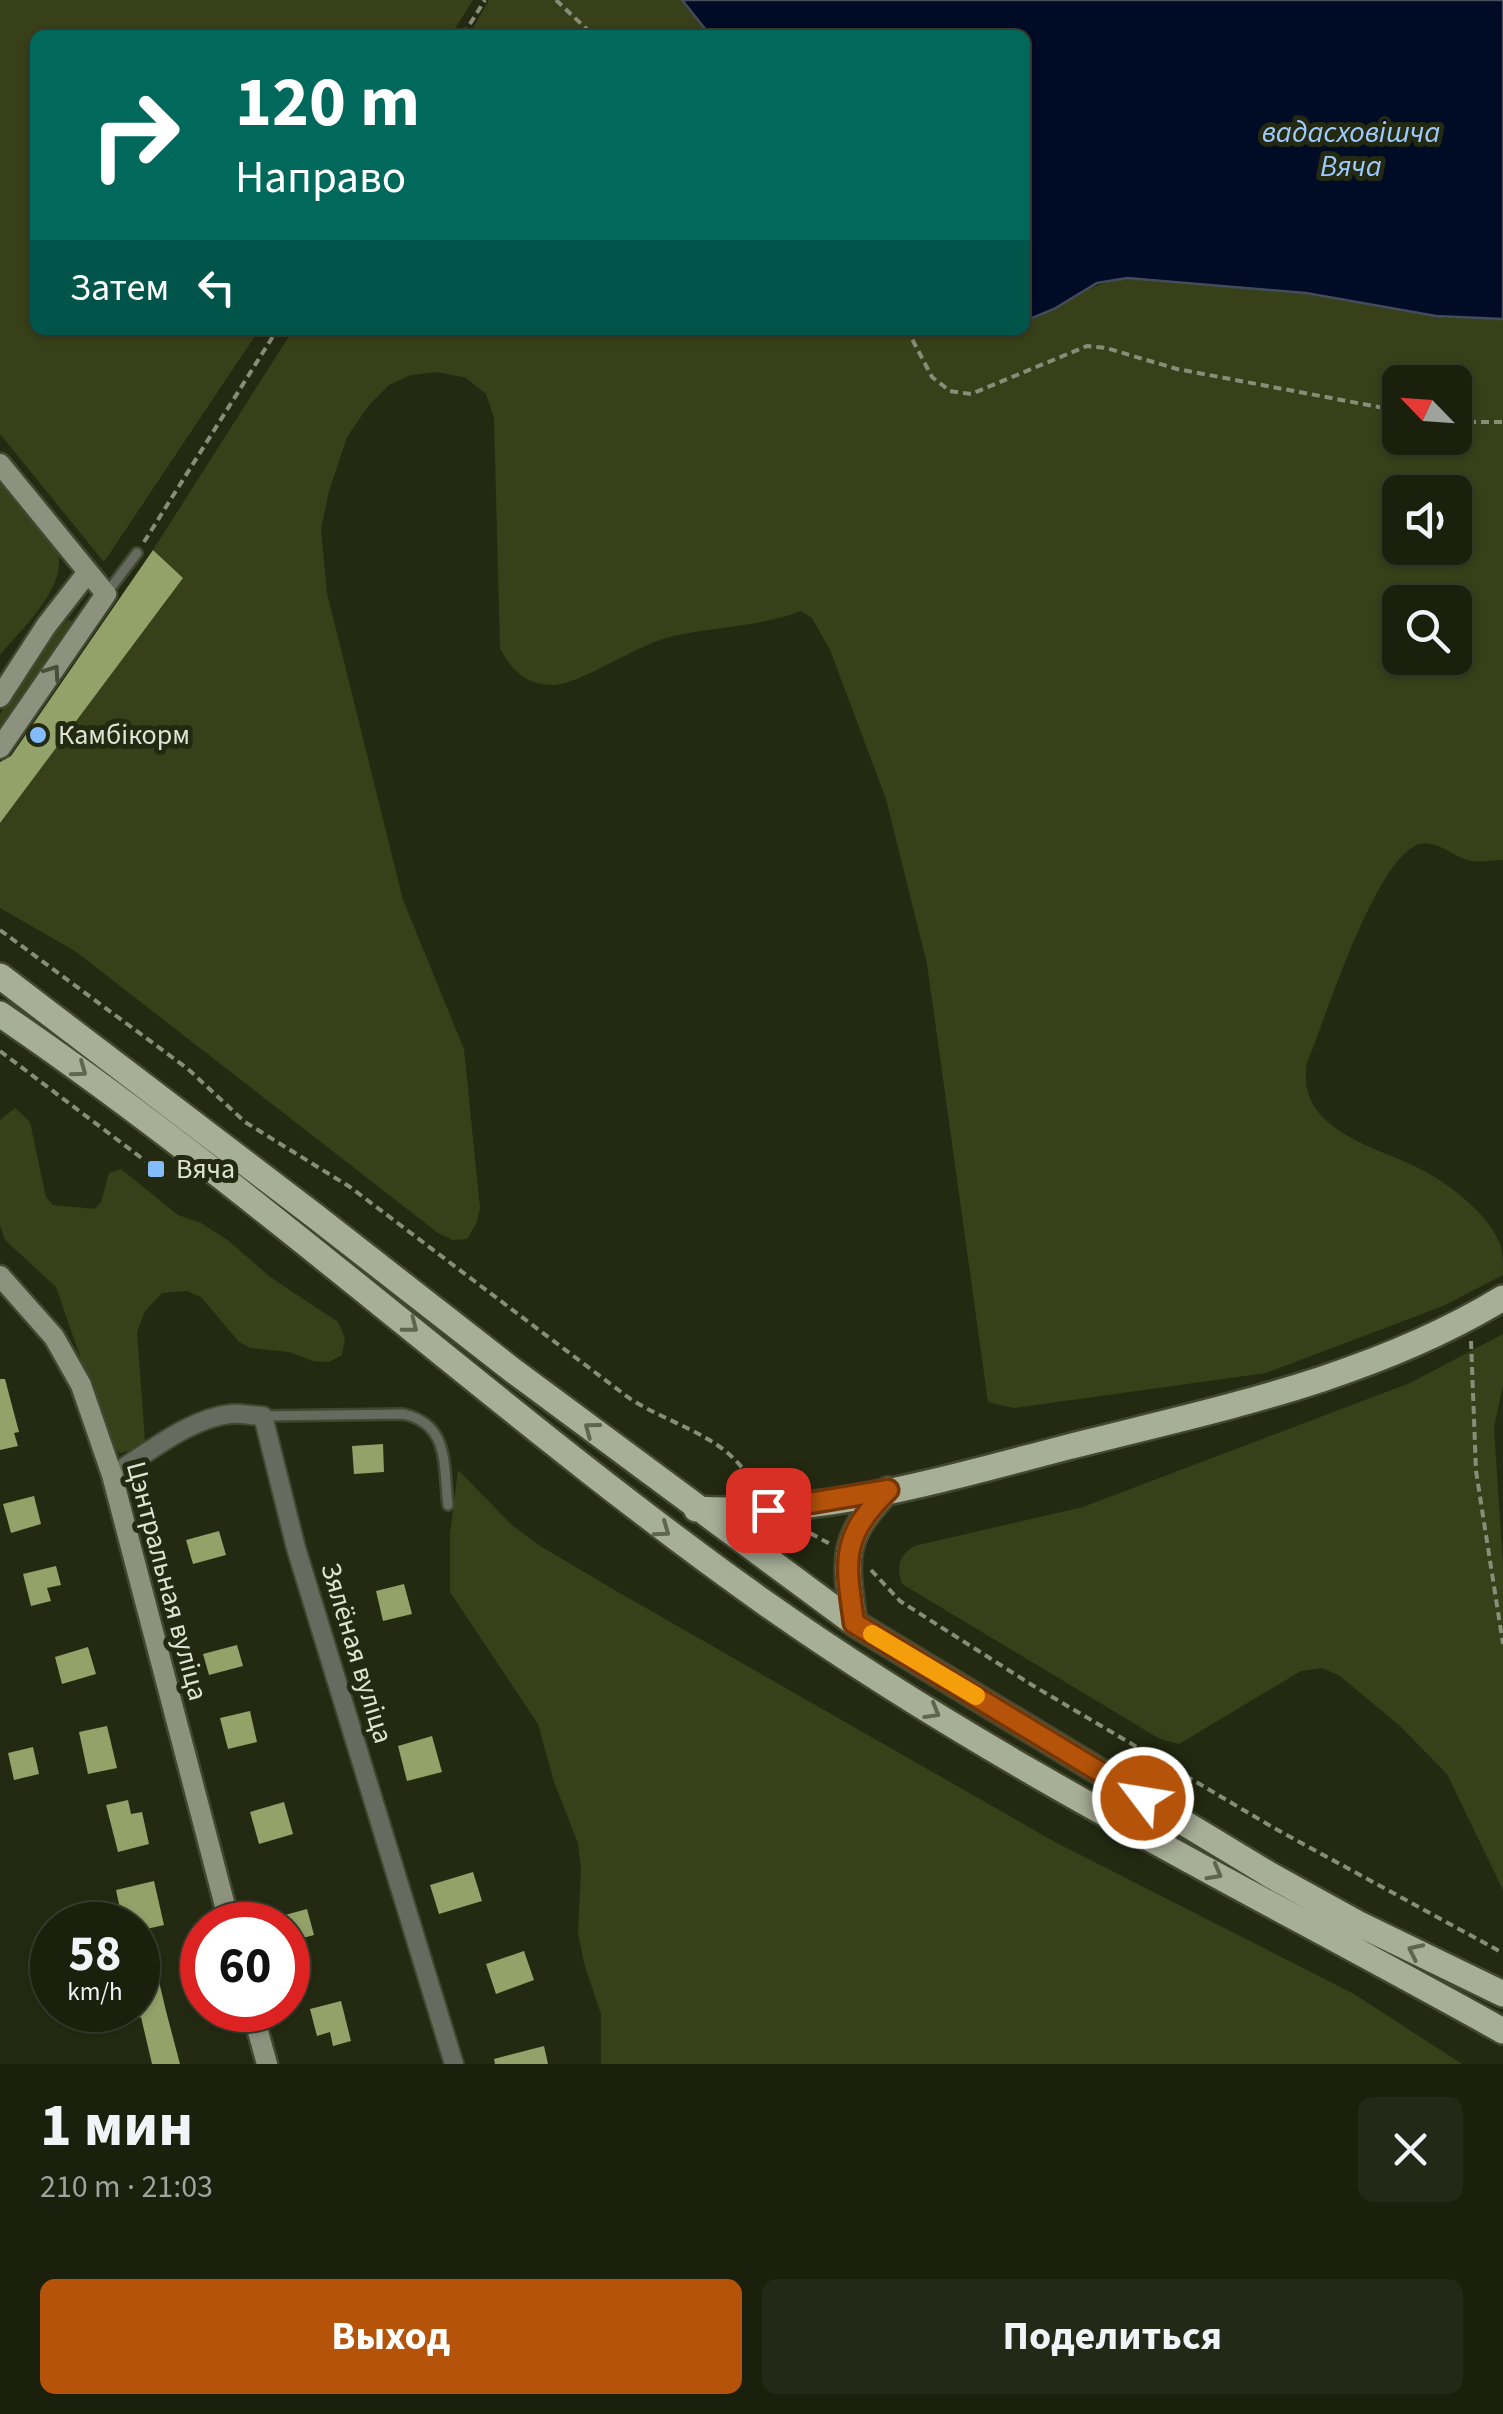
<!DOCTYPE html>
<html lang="ru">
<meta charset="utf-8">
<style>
body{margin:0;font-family:"Source Sans 3",sans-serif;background:#242816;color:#f1f3f6;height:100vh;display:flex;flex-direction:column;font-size:38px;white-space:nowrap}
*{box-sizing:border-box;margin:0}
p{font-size:32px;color:#a0a39d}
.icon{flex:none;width:55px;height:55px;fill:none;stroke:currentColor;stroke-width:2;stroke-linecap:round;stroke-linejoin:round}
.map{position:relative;height:2064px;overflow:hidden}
.sheet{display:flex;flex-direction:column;background:#1b200d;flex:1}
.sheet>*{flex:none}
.hud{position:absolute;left:30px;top:30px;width:1000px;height:305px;border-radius:15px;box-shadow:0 2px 8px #0004,0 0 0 2px #393e2e;background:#00695c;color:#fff;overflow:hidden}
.needle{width:65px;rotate:295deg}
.tools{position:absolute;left:1382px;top:365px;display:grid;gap:20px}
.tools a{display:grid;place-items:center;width:90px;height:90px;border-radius:15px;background:#1b200d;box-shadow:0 2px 8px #0004,0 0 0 2px #393e2e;font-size:50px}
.speed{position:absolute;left:30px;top:1902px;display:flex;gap:20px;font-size:50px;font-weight:700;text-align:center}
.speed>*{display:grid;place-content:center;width:130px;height:130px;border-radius:50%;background:#1b200d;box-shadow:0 2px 8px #0004,0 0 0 2px #393e2e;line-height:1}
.speed small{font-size:25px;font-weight:400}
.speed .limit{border:15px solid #d22;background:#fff;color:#111}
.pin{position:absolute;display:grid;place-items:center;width:85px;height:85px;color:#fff;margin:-42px;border-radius:20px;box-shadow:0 5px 15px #0006}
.me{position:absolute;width:110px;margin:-55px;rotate:301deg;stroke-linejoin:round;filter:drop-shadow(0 0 8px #0008)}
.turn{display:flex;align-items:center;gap:35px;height:210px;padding:0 40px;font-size:45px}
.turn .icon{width:130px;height:130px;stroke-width:2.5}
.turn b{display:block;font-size:70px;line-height:85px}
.then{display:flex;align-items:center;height:95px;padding:0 40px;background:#0003;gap:20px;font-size:38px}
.round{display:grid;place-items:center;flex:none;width:105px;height:105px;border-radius:15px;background:#242816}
.overview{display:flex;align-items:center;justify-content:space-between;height:170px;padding:0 40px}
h1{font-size:60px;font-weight:700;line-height:75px}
.primary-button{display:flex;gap:20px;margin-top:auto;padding:20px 40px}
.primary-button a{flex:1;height:115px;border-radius:15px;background:#b45309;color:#fff;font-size:40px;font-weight:700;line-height:115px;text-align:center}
.primary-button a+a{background:#242816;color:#f1f3f6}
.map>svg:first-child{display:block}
.green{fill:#374019;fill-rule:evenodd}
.water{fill:#000b26;stroke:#434c5a;stroke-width:2.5}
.building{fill:#93a269}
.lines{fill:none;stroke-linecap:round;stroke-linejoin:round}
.lane-casing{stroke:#424830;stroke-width:14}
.street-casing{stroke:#424830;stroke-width:22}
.secondary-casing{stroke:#424830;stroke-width:25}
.primary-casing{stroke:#424830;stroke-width:30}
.path{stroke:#878d79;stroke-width:4;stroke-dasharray:8 5;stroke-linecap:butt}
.lane{stroke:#676b5f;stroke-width:9}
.street{stroke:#676b5f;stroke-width:18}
.secondary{stroke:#8c927e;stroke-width:20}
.primary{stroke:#a8af97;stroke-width:25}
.oneway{stroke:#484e37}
.oneway2{stroke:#5f664d}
.route-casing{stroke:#753606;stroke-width:25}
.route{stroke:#b45309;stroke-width:18}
.slow{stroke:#f59e0b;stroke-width:18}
.poi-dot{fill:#84bcfb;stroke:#242a11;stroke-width:4}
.labels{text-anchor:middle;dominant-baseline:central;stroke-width:10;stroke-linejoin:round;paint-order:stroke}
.poi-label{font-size:28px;fill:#dee3d4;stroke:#242a11;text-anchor:start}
.street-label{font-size:28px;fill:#dee3d4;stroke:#242a11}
.water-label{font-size:30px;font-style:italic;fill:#9dcaff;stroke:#242a11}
</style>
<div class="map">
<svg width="1503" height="2064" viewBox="0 0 1503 2064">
<rect width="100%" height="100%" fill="#242a11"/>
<path class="green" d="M0,0H473L451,35H35V330H259L104,562L0,434Z
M489,0H682L710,35H469Z
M1127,278L1306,293L1436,316L1503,319V860C1493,860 1481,863 1472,861C1454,858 1439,840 1420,844C1376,855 1325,1020 1307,1063C1295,1131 1376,1146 1422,1170C1450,1184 1489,1215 1500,1244C1503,1253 1503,1265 1503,1275L1443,1306L1266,1373L1014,1408L988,1402L927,964L886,799L830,650L812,618L801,611C757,628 711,626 666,638C638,645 576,686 553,685C525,684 512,671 500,648L494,418L486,394L466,378L437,372L411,375L389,385L369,405L347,437L329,491L321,529L327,593L403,900L464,1049L480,1208L476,1224L467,1239L453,1240L438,1233L75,951L0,908V823L182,578L153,550L293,330H1025V321C1064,306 1085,284 1127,278ZM1400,382H1455V438H1400ZM1400,492H1455V548H1400ZM1400,602H1455V658H1400Z
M0,481C12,495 52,533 57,547C70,587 22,627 0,655Z
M69,619L74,624L0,741V714L49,639Z
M15,1108L30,1122L46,1197L53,1205L95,1209L101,1202L109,1173L121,1169L178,1215L201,1223L229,1241L270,1277L338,1322L345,1338L342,1355L329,1362L313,1361L289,1352L251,1348L239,1342L201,1297L187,1291L162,1293L145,1311L137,1332L145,1441L133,1450L120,1453L111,1446L56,1287L5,1240L0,1225V1120Z
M1503,1334V1385L1494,1428L1503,1564V1890L1447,1774L1400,1726L1340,1676L1322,1668L1301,1671L1179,1744L1160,1739L902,1584C896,1565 899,1557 914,1546L1083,1507L1410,1383Z
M458,1470L512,1525L540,1546L618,1592L1055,1842L1354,1994L1462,2064H601V2014L584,1963L578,1933L581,1869L578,1843L554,1782L538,1724L450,1592V1534Z"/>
<path class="water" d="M682,0H1503V319L1436,316L1306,293L1127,278L1097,283L1054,309L1025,321V35H710Z"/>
<path class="building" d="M153,550L183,578L0,823V762L11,756Z
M0,1379H5L19,1432L14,1433L18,1446L0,1450Z
M383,1444L384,1472L354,1474L352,1446Z
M34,1496L41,1524L11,1533L3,1504Z
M219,1531L226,1555L193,1564L186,1540Z
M56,1566L61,1585L47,1588L51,1601L31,1606L23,1574Z
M404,1584L412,1614L383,1621L376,1591Z
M237,1645L243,1666L209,1675L203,1654Z
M88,1647L96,1674L62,1684L55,1657Z
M250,1711L257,1742L228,1749L220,1718Z
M107,1726L117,1768L88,1774L79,1732Z
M432,1736L442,1772L407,1781L398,1746Z
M33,1747L39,1774L14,1780L8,1753Z
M128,1800L131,1814L142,1812L149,1844L118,1852L106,1805Z
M284,1802L293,1834L259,1844L250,1812Z
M473,1872L482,1901L439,1914L430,1885Z
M154,1881L164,1925L138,1931L133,1915L122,1918L116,1890Z
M307,1909L314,1935L292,1941L285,1915Z
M524,1951L534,1980L496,1994L486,1964Z
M157,1973L166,2011L180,2064H152L141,2017L138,2018V1978Z
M341,2001L351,2041L333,2046L330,2032L317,2036L310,2009Z
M544,2046L548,2064H495L494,2059Z"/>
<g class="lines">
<g class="lane-casing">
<path id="lane" d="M106,594L137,553
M263,1416L403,1414C450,1424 443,1465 448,1505"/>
</g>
<g class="street-casing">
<path id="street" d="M112,1475C147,1454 189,1418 231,1414C241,1413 253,1416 263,1416L296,1548L454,2064"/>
</g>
<g class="secondary-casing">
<path id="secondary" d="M0,464L106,594L0,748
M0,697L46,626L88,572
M0,1276L54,1337L81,1385L112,1475L230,1925
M252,2010L267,2064"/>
</g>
<g class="primary-casing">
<path id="primary" d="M0,976L315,1216L511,1369L854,1623L1272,1876L1357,1923L1503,1994
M0,1014C267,1196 504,1418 768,1605C999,1768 1256,1893 1503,2031
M696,1509C821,1517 947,1478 1068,1447C1217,1409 1370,1379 1503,1298
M854,1623C845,1558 840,1539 888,1490"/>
</g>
<path class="path" d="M556,0L593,35
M463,35L485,0
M904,330L911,337L932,377L950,391L971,394L1087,346L1106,348L1177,369L1400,411
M1455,422H1503
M144,542L277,330
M0,930L188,1069L245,1122L350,1187L625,1395C669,1427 732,1434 755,1490
M0,1051L156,1169
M1471,1341L1476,1471L1503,1644
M799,1527L830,1544
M871,1570L900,1601L1032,1685L1274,1828L1503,1953"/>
<use href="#lane" class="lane"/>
<use href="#street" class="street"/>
<use href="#secondary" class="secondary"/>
<use href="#primary" class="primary"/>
</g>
<defs><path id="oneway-chevron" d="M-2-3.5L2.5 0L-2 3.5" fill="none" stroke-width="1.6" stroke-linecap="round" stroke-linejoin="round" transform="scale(2.5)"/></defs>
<use class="oneway" href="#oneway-chevron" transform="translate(53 672) rotate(-55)"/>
<g class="oneway2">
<use href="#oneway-chevron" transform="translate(80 1070) rotate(36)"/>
<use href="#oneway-chevron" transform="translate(411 1326) rotate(38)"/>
<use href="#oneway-chevron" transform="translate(591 1429) rotate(-143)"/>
<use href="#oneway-chevron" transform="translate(663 1530) rotate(36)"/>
<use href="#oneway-chevron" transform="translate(933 1712) rotate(30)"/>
<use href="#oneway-chevron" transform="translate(1215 1873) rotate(29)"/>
<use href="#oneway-chevron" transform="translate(1415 1951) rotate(-154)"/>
</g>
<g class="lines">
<g class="route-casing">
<path id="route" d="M768,1510L888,1490C840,1538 845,1559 854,1623L1143,1798"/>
</g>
<use href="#route" class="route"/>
<path class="slow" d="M872,1634L976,1696"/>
</g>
<g class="poi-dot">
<circle cx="38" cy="735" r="10"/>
<rect x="146" y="1159" width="20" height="20" rx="5"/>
</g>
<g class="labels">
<g class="poi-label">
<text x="58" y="735">Камбікорм</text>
<text x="176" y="1169">Вяча</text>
</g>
<g class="street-label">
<text transform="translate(167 1581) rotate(75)">Цэнтральная вуліца</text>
<text transform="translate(357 1653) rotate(73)">Зялёная вуліца</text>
</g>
<g class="water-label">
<text x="1351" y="132">вадасховішча<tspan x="1351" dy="34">Вяча</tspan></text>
</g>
</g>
</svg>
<div class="tools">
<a><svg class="needle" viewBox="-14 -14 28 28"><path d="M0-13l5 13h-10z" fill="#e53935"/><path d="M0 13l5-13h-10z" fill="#a0a39d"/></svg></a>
<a><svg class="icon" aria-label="sound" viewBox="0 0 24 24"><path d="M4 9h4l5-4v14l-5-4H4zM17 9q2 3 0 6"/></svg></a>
<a><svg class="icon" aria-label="search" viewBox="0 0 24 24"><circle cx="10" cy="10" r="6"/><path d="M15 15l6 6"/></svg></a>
</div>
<div class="speed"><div>58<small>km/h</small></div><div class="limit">60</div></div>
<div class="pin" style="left:768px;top:1510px;background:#d93025"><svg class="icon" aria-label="arrive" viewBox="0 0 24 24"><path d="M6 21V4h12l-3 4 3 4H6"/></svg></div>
<svg class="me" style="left:1143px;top:1798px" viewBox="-20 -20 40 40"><circle r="17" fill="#b45309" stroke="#fff" stroke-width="3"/><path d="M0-11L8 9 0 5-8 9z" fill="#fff"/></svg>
<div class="hud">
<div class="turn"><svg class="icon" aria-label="right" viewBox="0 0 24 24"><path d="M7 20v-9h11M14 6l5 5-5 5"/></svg><div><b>120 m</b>Направо</div></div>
<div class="then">Затем<svg class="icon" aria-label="left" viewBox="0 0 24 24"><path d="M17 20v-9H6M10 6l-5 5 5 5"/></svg></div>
</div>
</div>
<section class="sheet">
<div class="overview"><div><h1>1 мин</h1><p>210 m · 21:03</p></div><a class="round"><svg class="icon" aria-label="close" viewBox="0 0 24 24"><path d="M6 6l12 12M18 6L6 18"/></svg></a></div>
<div class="primary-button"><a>Выход</a><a>Поделиться</a></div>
</section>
